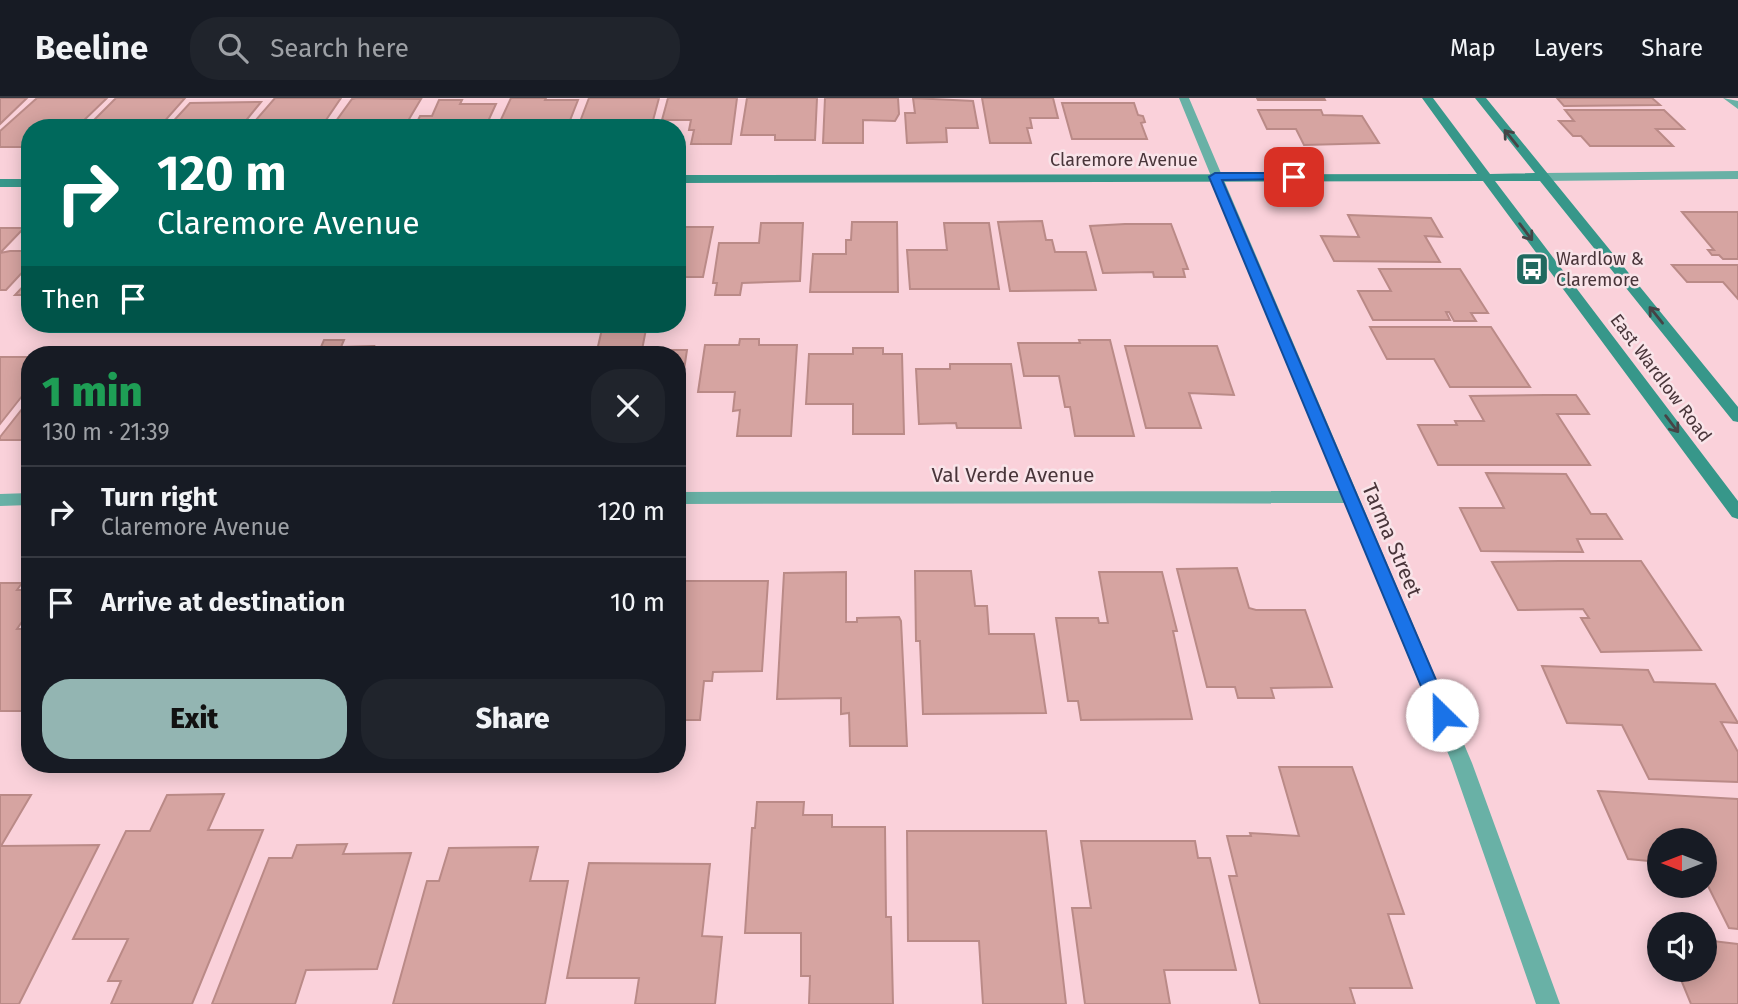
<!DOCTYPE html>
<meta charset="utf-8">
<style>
body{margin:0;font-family:"Fira Sans",sans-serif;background:#20242c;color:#f1f3f6;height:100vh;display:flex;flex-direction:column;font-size:26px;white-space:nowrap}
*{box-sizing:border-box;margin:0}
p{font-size:23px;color:#9ea1a6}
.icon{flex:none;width:38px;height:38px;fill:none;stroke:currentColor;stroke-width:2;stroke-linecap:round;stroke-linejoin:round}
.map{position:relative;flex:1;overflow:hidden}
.panel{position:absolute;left:21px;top:248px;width:665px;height:427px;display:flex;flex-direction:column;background:#171b24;border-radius:28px;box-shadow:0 4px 18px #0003}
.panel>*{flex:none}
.guide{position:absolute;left:21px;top:21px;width:665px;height:214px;border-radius:28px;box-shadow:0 4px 18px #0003;background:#00695c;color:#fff;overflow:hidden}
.needle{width:46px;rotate:270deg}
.controls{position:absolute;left:1647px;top:730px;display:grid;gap:14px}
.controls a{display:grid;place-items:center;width:70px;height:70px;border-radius:50%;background:#171b24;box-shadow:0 4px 18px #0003;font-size:35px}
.pin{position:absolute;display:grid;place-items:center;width:60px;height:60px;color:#fff;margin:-30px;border-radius:14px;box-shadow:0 4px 10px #0006}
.me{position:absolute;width:77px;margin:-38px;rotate:337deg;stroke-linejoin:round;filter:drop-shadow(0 0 5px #0008)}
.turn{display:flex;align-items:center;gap:24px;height:147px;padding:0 21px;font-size:32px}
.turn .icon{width:91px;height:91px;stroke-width:2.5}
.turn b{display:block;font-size:49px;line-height:60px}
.then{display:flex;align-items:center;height:66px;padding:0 21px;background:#0003;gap:14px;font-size:26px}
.round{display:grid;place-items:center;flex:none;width:74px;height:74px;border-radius:28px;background:#20242c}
.headline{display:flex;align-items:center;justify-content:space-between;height:119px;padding:0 21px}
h1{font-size:42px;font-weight:800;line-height:52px;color:#1e9e55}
.action{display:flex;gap:14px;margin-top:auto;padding:14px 21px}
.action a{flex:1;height:80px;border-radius:28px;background:#93b5b2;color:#111;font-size:28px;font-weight:800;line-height:80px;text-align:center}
.action a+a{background:#20242c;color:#f1f3f6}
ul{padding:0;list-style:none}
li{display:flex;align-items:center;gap:21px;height:91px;padding:0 21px;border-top:2px solid #363941}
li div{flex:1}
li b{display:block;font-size:26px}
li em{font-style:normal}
header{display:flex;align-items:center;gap:42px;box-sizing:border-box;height:98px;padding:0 35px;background:#171b24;border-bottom:2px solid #363941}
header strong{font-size:33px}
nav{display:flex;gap:38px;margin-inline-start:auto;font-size:24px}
.search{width:490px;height:63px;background:#20242c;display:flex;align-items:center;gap:18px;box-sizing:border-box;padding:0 24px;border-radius:28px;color:#9ea1a6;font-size:26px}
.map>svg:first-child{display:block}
.building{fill:#d6a4a1;stroke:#ba8a87;stroke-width:2}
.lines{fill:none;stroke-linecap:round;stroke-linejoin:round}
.street{fill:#69b1a6;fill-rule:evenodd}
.secondary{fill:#37978a;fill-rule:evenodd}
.oneway{stroke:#464446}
.route{fill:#1a73e8;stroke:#114b97;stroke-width:2}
.labels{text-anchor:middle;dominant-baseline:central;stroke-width:5;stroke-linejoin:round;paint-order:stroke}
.far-street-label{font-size:18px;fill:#49353a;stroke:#f9e4e9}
.far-poi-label{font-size:18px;fill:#49353a;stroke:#f9e4e9;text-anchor:start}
.street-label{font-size:21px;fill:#49353a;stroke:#f9e4e9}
</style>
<header>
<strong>Beeline</strong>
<div class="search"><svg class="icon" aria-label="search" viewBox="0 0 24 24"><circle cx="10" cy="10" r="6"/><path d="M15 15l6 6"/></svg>Search here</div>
<nav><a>Map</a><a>Layers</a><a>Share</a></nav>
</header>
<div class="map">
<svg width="1738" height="906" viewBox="0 0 1738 906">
<rect width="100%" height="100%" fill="#fad1da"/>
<path class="building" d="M0,0H27L0,26Z
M37,0H107L76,30H30V43L23,49H0V33Z
M116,0H185L163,25H134L130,30H86Z
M275,0H341L324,25H285L283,27H291L289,30H249Z
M511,0H546L545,2H578L567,30L498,28Z
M589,0H659L651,30L578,29Z
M668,0H737L731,46H691L694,32H689L691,22H662Z
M747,0H817L815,42H775V37H741Z
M825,0H898L899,16L895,23L863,22V45H823Z
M913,0L973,3L978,30H946L947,44L907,45L905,15H915Z
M982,0H1053L1058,20H1030L1032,30H1027L1031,45H990Z
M1257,0H1324L1325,2H1258Z
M1557,0H1652L1660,7L1564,8Z
M352,1L357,0L421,1L405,28L331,30Z
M439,2H462L460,6H496L485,30H414L420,18H432Z
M261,4L240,30H167L190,5Z
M1062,5H1134L1138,17L1143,18L1145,24L1141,25L1147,41H1072Z
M1258,12H1321L1323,17L1362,18L1379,45L1304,47L1296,31H1267Z
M1565,12H1664L1684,31H1656L1673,48H1590L1581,38H1573L1559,23H1574Z
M1682,114H1738V161H1723L1719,157H1712L1708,152H1714Z
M1348,117L1431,120L1442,139L1425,138L1440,164L1334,163L1321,138L1359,139Z
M1042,123L1046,142H1052L1055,154H1086L1096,192L1010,193L998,124Z
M852,124H897L898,194H810L813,156H846V142H851Z
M761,125H803L800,183L742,185L740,197H715L717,185H713L719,145H759Z
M944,125H989L999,191H910L907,152H947Z
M1125,126H1171L1188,171H1183L1185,179H1154L1153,174L1103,175L1090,128Z
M677,129H713L703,179H677Z
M0,130H24L0,155Z
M10,153H30V166L6,192H0V155Z
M1672,167H1738V201L1723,184H1687Z
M1379,171H1460L1488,215H1471L1476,223H1454L1449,214H1446L1450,222H1373L1358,193H1391Z
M30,181V197H15Z
M1370,229H1491L1530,289H1450L1434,261H1387Z
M602,231H646L642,252H687L679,305H683L678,339L677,257H596Z
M740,241H759V247H797L791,338H737L740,312L733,313L735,294H698L705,247H739Z
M324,242H344L341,249L374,248L370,257H279L284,249H321Z
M1079,242H1110L1134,338H1075L1070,309H1065L1059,278H1024L1018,245H1080Z
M1125,248H1217L1234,297L1189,295L1201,330H1146Z
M73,250H163L158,257H67Z
M585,250L583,257H489L491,251Z
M853,250H883V256H902L904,336H853V306H806L809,256H853Z
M267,251L263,257H174L176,255Z
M0,259H30V288L0,326Z
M950,266H1011L1021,330H957L956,325L919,326L916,271H950Z
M1545,297H1576L1589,316H1557L1590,367H1438L1418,327H1457L1455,323H1484L1470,298Z
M30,301V342H0V339Z
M1486,375L1566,376L1591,416H1606L1622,441H1577L1583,454L1481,453L1460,410H1504Z
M1559,463H1641L1701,552L1601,554L1581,520H1589L1583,511L1518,512L1492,464Z
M1237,470L1249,510L1256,512H1305L1332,589L1271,590L1274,600H1238L1235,589H1207L1177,471Z
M915,473H971L975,508H987L989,536H1034L1046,615L923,616L920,543H916Z
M846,474V524H857V520L899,519L901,523L907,648H850L849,615L841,616V600L777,601L784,475Z
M1099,474H1162L1177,533H1173L1192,621L1081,622L1078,603H1068L1056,520H1098L1099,525H1108Z
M677,483H768L762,573L713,574L712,583H704L700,622H677Z
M0,485H22L17,492H30V512L17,531H28L30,529V603L23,613H0Z
M1542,568L1648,572L1654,584L1715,586L1738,625L1721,624L1738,654V684L1649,681L1622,627L1567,625Z
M1279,669H1352L1404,816H1388L1412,890H1350L1355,906H1260L1229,778H1237L1227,738H1251L1250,735L1299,738Z
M1598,693L1738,701V831L1729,830L1704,780V742H1659V764L1628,761Z
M224,696L208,732H263L192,906H111L121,883H108L128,841H73L126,733H150L167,697Z
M0,697H31L1,748L99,747L19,906H0Z
M757,704H804L803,717H832V729H885L886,819H891L893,906H809L810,878H801V835H745L752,730H755Z
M907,733H1046L1066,906H983L979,843H908Z
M1081,743H1195L1198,760H1210L1236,872H1164L1170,906H1085L1072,810H1091Z
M347,746L343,756L411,755L377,871L306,872L295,906H212L269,760H292L297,747Z
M538,749L530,783H568L545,906H393L427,783H439L449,750Z
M589,765L710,766L702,838L722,839L715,906H635L639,880H567Z
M1704,842L1738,846V906H1691L1677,872H1704Z"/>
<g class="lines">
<path class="street" d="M1179,0H1189L1472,665L1560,906H1536L1452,665L1345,405L677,406V394L1340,393Z
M1723,0L1738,3V11Z
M1738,73V81L1543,83L1537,79L1543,75Z
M30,395V407L0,408V396Z"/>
<path class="secondary" d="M1422,0H1433L1490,76L1535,75L1475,0H1486L1738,309V324L1733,323L1540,83H1495L1738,403V421L1732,419L1483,83L677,85V77L1477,76Z
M0,81H30V89H0Z"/>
</g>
<defs><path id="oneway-shaft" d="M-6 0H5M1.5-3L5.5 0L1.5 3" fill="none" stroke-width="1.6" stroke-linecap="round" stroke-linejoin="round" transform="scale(1.75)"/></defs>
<g class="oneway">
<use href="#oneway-shaft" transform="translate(1511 40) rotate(-129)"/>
<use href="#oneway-shaft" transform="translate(1526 134) rotate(53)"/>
<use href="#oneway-shaft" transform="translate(1656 217) rotate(-129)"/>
<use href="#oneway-shaft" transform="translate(1672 326) rotate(53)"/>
</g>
<path class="route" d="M1294,75L1298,76V81L1222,82L1451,617L1448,622L1442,624L1435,622L1433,617L1209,79L1215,75Z"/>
<defs>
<g id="bus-square" transform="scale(1.75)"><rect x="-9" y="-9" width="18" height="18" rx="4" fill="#20695f" stroke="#f9e4e9"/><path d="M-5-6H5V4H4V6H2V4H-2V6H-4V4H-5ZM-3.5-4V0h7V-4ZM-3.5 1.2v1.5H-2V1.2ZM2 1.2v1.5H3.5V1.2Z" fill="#fff"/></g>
</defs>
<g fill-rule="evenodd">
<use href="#bus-square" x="1532" y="171"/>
</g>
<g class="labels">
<g class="far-street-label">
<text x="1124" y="62">Claremore Avenue</text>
<text transform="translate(1661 280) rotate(53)">East Wardlow Road</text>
</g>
<g class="far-poi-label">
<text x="1556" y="161">Wardlow &amp;<tspan x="1556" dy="21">Claremore</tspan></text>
</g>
<g class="street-label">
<text x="1013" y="377">Val Verde Avenue</text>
<text transform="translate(1392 442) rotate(67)">Tarma Street</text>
</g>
</g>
</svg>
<div class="controls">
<a><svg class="needle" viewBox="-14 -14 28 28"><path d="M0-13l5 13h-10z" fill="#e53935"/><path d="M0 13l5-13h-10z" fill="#9ea1a6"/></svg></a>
<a><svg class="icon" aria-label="sound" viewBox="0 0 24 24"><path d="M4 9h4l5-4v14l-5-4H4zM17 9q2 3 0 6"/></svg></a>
</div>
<div class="pin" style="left:1294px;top:79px;background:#d93025"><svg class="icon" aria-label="arrive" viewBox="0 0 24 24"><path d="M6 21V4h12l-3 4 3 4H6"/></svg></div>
<svg class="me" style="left:1442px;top:617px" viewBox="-20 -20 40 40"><circle r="19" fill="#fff"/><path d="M0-13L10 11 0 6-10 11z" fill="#1a73e8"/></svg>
<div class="guide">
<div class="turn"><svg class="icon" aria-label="right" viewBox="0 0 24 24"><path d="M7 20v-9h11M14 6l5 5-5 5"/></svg><div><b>120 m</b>Claremore Avenue</div></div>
<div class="then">Then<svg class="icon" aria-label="arrive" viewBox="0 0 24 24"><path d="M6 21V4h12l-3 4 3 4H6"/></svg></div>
</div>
<section class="panel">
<div class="headline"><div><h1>1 min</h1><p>130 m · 21:39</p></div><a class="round"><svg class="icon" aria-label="close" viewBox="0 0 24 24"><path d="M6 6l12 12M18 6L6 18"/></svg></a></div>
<ul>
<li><svg class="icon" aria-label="right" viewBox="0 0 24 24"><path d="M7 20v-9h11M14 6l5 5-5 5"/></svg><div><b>Turn right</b><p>Claremore Avenue</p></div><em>120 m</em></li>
<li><svg class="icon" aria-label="arrive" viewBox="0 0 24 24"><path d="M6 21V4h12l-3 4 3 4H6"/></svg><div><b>Arrive at destination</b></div><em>10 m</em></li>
</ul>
<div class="action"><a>Exit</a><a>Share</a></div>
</section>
</div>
